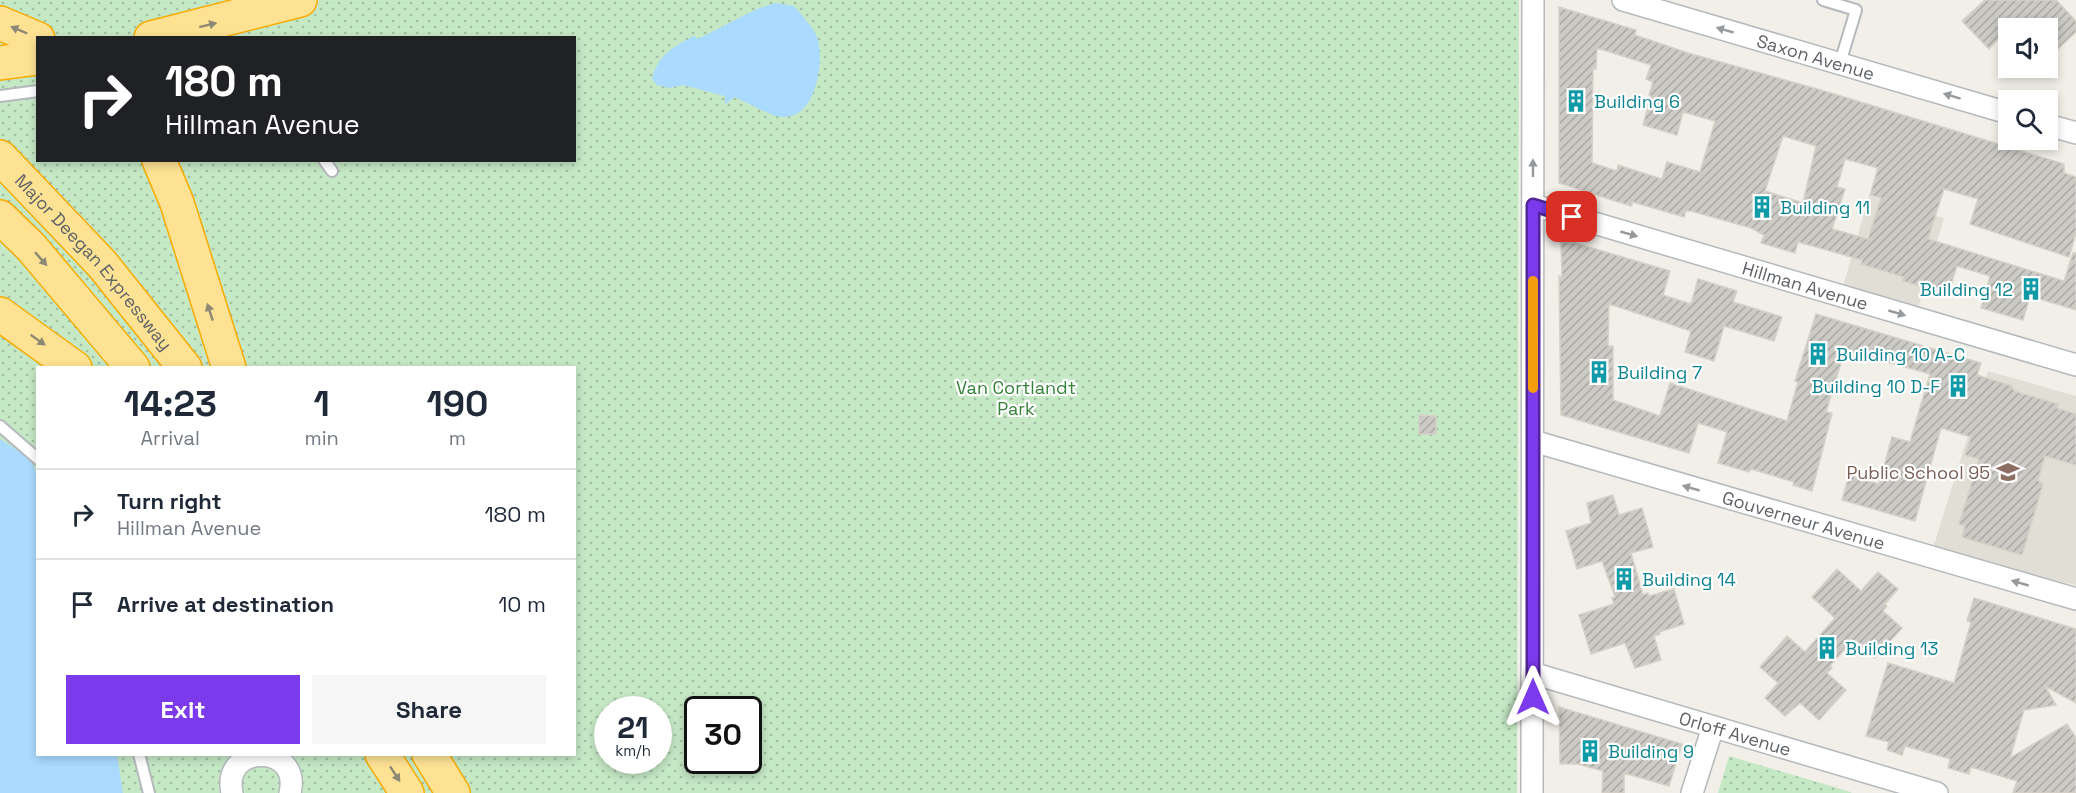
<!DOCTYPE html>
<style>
body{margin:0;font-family:"Space Grotesk",sans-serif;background:#f6f6f7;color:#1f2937;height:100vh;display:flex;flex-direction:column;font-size:22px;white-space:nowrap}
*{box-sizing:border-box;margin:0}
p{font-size:20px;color:#747a83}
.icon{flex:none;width:33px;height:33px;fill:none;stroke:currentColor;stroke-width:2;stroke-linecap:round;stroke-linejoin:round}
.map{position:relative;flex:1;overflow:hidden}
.details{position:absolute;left:36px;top:366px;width:540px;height:390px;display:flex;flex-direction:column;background:#fff;border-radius:0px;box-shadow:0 3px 9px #0003}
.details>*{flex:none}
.guide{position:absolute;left:36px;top:36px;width:540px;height:126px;border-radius:0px;box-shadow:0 3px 9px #0003;background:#202124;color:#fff;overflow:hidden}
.controls{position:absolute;left:1998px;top:18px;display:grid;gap:12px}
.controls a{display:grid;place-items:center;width:60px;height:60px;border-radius:0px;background:#fff;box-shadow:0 3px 9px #0003;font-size:30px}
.speed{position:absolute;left:594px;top:696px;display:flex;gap:12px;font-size:30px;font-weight:700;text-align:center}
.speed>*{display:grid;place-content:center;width:78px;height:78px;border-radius:50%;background:#fff;box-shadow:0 3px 9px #0003;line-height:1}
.speed small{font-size:15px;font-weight:400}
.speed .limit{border:3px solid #111;border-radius:9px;background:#fff;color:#111}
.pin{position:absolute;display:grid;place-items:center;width:51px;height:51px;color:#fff;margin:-26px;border-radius:12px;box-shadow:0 3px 9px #0006}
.me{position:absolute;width:66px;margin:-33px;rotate:0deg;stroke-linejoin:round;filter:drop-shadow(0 0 4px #0008)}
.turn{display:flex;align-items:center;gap:21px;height:126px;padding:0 30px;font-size:27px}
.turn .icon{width:78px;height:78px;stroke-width:2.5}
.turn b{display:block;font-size:42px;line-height:51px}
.eta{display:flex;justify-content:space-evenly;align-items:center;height:102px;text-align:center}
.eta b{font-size:36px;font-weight:800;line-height:42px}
.button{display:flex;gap:12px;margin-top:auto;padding:12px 30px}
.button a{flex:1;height:69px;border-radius:0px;background:#7c3aed;color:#fff;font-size:24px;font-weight:800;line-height:69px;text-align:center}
.button a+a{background:#f6f6f7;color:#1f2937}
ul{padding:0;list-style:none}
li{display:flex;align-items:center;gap:18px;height:90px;padding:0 30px;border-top:2px solid #e0e1e3}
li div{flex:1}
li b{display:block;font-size:22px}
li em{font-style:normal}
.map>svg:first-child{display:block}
.education{fill:#e1ded6}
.park{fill:url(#park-dots);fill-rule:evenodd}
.water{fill:#aadaff}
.building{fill:url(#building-hatch);stroke:#d6d1c6;stroke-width:1.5;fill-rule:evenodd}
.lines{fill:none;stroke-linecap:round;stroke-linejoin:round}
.service-casing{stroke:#b5b8bc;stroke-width:14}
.minor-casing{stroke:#b5b8bc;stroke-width:24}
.motorway-casing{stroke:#f9ab00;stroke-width:36}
.service{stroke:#fff;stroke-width:10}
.minor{stroke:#fff;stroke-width:21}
.motorway{stroke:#fde293;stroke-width:33}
.oneway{fill:#8e8975}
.oneway2{fill:#979a9d}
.route-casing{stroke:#51269a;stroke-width:15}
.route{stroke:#7c3aed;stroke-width:10}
.slow{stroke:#f59e0b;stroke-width:10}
.labels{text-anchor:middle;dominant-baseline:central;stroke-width:4.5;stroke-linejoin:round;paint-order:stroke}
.street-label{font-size:18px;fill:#5f6368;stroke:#fff}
.culture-label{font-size:18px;fill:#0d838f;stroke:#fff;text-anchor:start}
.park-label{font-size:18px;fill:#348238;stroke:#fff}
.education-label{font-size:18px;fill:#785e54;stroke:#fff;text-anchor:end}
</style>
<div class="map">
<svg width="2076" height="793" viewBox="0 0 2076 793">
<defs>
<pattern id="park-dots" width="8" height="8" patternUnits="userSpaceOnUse" patternTransform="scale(1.5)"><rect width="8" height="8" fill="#c5e8c5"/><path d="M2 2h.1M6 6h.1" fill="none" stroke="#a3c0a4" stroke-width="1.8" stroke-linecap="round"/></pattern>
<pattern id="building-hatch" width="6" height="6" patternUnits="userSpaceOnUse" patternTransform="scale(1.5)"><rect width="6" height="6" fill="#cccac5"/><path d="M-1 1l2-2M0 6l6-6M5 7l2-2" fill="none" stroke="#a9a8a4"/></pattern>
</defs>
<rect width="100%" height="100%" fill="#f1efe8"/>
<path class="education" d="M1869,196L1944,218L1917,312L1842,290Z
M1988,371L2076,396V585L1967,562L1933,548Z"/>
<path class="park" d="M0,0H1519L1517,793H0ZM38,38H574V160H38ZM38,368H574V754H38ZM608,710H658V760H608ZM698,710H748V760H698Z
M1729,756L1851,792V793H1718Z"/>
<path class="water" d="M775,3L794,6C802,16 814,27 818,40C824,63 816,120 781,117C771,116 746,102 735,97L725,104V96L683,85L670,88L657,85L652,79C658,55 673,47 694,36L698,39L757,9Z
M0,439L31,459L37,475L38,754L117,755L123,793H0Z"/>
<path class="building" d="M1985,0H2056L2076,21V32L2048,58V28H2008L1989,49L1962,21Z
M1559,7L1636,30L1635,35L1688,53L1821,90L2064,164V173L2076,177V233L2069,257L1970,224L1978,199L1944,189L1928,239L2064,281L2073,253H2076V310L2030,296L2023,320L1981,308L1990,276L1957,266L1948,294L1903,281L1904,277L1861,264L1862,260L1798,242L1795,253L1761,243L1764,235L1751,228L1691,211H1686L1684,217L1633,202L1631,206L1559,183ZM1597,48L1651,65L1646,79L1653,82L1649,95L1651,96L1643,125L1677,135L1683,112L1715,121L1700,172L1667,162L1662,179L1618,165L1617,171L1592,163L1593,69H1596ZM1783,136L1816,146L1803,203L1765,191ZM1845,159L1878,168L1870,195L1881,198L1868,239L1832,229L1845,189L1837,187Z
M1561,242H1572L1670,271L1663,295L1691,304L1698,279L1737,291L1733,302L1782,317L1774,341L1724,326L1714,361L1685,352L1691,331L1609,304L1608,346H1613V400L1660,416L1670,383L1787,421L1798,382L1795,381L1816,314L1981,363L1977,375L2012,386L2014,391L2058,404L2057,408L2076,414V465L2045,456L2038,480L2043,484L2022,555L1962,537L1965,526L1959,524L1979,459L1965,455L1971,437L1941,428L1915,521L1842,500L1849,475L1879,484L1892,437L1910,442L1930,374L1845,350L1826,412L1832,413L1812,491L1793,485L1794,482L1751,469L1749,472L1718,463L1727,432L1698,423L1689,453L1561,415L1559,276L1562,277Z
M1419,415L1436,416V434H1419Z
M1613,495L1619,515L1642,508L1653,547L1631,553L1643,595L1648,593L1649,596L1674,589L1684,624L1659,632L1660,634L1654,636L1661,660L1635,668L1625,643L1591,654L1579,615L1614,604L1612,598L1615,597L1602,561L1577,569L1566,531L1591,523L1587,503Z
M1837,569L1861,591L1878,572L1898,589L1885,604L1887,606L1883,611L1902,628L1875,658L1856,640L1852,644L1850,643L1830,666L1832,668L1827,673L1846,690L1819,720L1800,703L1785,716L1765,698L1778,683L1760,667L1787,636L1805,652L1835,618L1812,597Z
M1974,598L2076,629V703L2045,686L2056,705L2024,710L2010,758L2067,724L2076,738V793H2013L2017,781L1971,767L1969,774L1948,768L1950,759L1905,746L1902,755L1887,750L1889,742L1866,736L1888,663L1954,683L1971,622L1967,621Z
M1559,707L1682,744L1669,786L1624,773V793H1602L1603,771L1578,764H1560Z"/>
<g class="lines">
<g class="service-casing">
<path id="service" d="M1823,0L1856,10L1840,63
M0,96L38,91
M324,160L332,171
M0,426L38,459
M139,754L149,793"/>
</g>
<g class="minor-casing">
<g id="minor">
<path id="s1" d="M1623,0L2008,113"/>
<path d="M2048,125L2076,133"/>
<path id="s2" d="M1533,205L2076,365"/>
<path id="s3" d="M1533,441L2076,599"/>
<path id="s4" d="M1532,673L1937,793"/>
<path d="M232,793C221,743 302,743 290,793"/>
<path d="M1532,793L1533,0"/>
<path d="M1692,793L1713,727"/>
</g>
</g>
<g class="motorway-casing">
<g id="motorway">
<path d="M0,23L38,39"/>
<path d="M151,38L300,0"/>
<path d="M0,63L38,58"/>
<path id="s5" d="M0,157L102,264L185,368"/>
<path d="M159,160L177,203L229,368"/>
<path d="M0,217L31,247L133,368"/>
<path d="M0,314L75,368"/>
<path d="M382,754L407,793"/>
<path d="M429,754L453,793"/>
</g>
</g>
<use href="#service" class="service"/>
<use href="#minor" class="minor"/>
<use href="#motorway" class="motorway"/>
</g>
<defs><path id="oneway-solid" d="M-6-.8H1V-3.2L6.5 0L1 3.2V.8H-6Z" transform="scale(1.5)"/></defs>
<g class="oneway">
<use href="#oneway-solid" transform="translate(208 25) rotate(-14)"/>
<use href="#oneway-solid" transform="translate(19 30) rotate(-157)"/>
<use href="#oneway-solid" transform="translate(41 259) rotate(49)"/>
<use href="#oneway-solid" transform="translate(210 312) rotate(-108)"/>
<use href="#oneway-solid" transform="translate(38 340) rotate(35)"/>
<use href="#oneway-solid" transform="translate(395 774) rotate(57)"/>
</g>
<g class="oneway2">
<use href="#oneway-solid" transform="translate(1725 30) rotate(-164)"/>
<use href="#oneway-solid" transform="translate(1952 96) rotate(-163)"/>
<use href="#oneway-solid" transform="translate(1533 168) rotate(-90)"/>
<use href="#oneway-solid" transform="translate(1629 234) rotate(16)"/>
<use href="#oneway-solid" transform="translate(1897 313) rotate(16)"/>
<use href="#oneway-solid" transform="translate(1691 488) rotate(-164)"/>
<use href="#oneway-solid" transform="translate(2020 583) rotate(-164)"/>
</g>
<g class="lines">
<g class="route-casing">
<path id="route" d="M1533,697V205L1572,217"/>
</g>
<use href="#route" class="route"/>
<path class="slow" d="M1533,388V281"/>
</g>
<defs>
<g id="building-bare" transform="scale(1.8)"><path d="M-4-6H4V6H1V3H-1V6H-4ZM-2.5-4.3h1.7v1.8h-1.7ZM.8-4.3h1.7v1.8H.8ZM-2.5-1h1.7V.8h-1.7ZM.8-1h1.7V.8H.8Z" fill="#0f9aa8" stroke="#fff" stroke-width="2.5" paint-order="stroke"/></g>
<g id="school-bare" transform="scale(1.8)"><path d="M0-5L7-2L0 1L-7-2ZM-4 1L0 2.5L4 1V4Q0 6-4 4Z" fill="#8d6e63" stroke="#fff" stroke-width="2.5" paint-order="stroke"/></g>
</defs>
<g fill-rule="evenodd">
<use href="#building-bare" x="1576" y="101"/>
<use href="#building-bare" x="1762" y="207"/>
<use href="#building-bare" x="2031" y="289"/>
<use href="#building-bare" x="1818" y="354"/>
<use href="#building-bare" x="1599" y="372"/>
<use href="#building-bare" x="1958" y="386"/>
<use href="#school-bare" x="2008" y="472"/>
<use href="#building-bare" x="1624" y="579"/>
<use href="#building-bare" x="1827" y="648"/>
<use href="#building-bare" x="1590" y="751"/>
</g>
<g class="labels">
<g class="street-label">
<text stroke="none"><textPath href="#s1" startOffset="201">Saxon Avenue</textPath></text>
<text stroke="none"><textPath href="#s5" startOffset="141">Major Deegan Expressway</textPath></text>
<text stroke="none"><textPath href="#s2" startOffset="284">Hillman Avenue</textPath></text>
<text stroke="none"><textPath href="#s3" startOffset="282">Gouverneur Avenue</textPath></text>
<text stroke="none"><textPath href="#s4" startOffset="212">Orloff Avenue</textPath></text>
</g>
<g class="culture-label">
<text x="1594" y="101">Building 6</text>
<text x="1780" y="207">Building 11</text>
<text x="2013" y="289" text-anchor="end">Building 12</text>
<text x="1836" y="354">Building 10 A-C</text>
<text x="1617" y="372">Building 7</text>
<text x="1940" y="386" text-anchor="end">Building 10 D-F</text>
<text x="1642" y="579">Building 14</text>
<text x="1845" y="648">Building 13</text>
<text x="1608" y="751">Building 9</text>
</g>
<g class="park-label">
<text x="1016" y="387">Van Cortlandt<tspan x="1016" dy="21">Park</tspan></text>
</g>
<g class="education-label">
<text x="1990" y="472">Public School 95</text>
</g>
</g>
</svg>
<div class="controls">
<a><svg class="icon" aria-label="sound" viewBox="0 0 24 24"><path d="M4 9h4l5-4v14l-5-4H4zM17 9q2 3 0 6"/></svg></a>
<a><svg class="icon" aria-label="search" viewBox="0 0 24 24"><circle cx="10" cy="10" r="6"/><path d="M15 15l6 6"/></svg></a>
</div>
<div class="speed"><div>21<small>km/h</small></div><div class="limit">30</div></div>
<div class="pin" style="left:1572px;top:217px;background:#d93025"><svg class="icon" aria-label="arrive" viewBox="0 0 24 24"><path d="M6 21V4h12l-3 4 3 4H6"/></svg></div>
<svg class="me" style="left:1533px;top:697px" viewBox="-20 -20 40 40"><path d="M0-17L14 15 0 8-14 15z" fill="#7c3aed" stroke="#fff" stroke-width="4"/></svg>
<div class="guide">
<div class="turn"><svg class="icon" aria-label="right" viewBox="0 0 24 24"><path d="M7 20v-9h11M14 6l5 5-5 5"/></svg><div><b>180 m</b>Hillman Avenue</div></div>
</div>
<section class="details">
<div class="eta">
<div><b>14:23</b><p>Arrival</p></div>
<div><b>1</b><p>min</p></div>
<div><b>190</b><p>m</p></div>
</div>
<ul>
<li><svg class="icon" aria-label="right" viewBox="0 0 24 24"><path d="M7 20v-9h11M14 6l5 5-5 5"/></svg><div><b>Turn right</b><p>Hillman Avenue</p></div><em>180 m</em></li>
<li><svg class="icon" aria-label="arrive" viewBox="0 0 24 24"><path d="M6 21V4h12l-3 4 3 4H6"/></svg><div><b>Arrive at destination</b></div><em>10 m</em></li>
</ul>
<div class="button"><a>Exit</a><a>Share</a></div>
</section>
</div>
